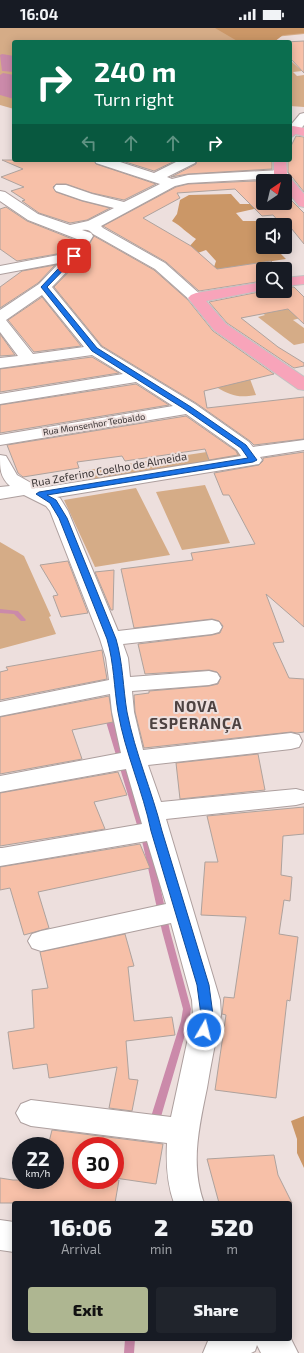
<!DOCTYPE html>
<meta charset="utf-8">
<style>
body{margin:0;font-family:"Exo 2",sans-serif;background:#20242c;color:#f1f3f6;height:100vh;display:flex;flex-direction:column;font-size:15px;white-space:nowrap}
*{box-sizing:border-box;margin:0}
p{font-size:13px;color:#9ea1a6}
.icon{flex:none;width:22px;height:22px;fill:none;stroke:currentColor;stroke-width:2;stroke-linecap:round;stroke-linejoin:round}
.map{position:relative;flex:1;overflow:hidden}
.details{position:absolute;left:12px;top:1173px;width:280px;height:140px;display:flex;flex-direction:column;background:#171b24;border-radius:4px;box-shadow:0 2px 10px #0003}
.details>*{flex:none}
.hud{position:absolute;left:12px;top:12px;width:280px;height:122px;border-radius:4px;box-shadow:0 2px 10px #0003;background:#0b6e4f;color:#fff;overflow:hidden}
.needle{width:26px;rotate:35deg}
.buttons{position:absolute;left:256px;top:146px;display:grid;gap:8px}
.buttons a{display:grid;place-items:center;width:36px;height:36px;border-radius:4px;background:#171b24;box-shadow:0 2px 10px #0003;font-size:20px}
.speed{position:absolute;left:12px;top:1109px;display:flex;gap:8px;font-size:20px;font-weight:700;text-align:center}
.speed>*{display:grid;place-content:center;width:52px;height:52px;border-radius:50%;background:#171b24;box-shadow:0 2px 10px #0003;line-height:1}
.speed small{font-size:10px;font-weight:400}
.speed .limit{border:6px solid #d22;background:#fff;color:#111}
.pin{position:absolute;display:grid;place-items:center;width:34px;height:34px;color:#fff;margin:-17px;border-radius:8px;box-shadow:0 2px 6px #0006}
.me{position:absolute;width:44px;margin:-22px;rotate:8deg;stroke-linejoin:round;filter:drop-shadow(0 0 3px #0008)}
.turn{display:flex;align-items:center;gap:14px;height:84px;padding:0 16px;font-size:18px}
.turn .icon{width:52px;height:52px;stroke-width:2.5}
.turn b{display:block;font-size:28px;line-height:34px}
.lanes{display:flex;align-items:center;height:38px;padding:0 16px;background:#0003;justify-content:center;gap:20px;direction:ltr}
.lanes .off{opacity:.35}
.eta{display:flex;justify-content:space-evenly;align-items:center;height:68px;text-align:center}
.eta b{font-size:24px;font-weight:800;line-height:28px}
.cta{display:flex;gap:8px;margin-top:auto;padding:8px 16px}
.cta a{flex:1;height:46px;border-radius:4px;background:#aeb691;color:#111;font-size:16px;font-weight:800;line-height:46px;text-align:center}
.cta a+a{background:#20242c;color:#f1f3f6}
.status{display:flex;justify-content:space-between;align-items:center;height:28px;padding:0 20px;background:#171b24;direction:ltr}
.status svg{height:11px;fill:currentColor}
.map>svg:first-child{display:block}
.green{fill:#d5ac87}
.forest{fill:#cb9767}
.water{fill:#cb8aaa}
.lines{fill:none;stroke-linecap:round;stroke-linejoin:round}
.stream{fill:#cb8aaa;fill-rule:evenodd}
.building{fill:#f7c0a8;stroke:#aea29d}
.minor-casing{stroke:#ad9f9e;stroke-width:2}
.major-casing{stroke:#c4c2c2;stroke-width:2}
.minor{fill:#fff;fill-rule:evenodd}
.major{fill:#f8a4ba;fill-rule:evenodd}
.route{fill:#1a73e8;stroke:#114b97}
.labels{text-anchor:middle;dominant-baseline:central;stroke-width:4;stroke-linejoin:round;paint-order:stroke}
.far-street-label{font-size:9px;fill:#393333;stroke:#eddfdd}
.street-label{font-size:11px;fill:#393333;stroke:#eddfdd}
.district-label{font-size:15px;font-weight:bold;letter-spacing:1px;fill:#4d4241;stroke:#eddfdd}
</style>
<div class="status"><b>16:04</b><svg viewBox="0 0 49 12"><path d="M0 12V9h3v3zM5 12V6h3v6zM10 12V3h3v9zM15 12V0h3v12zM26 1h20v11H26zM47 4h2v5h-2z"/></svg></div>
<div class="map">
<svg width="304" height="1325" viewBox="0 0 304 1325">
<rect width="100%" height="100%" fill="#eddfdd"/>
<path class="green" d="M0,0H304V6L265,10L269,14H14V81L0,77Z
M290,32L302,43L293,44L297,48L304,47V79L290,78Z
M304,277V289L293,292L304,300V315L294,317L258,289L265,287L261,284Z
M250,351L256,367C238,370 232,368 216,359Z
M240,419L248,431L89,457L81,443Z
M205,457L230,515L182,522L156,464Z
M136,460L170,527L95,539L64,472Z
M0,514L24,528L51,588L49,589L56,606L0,621Z"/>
<path class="forest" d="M215,0H304V5L283,7L274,14H239Z
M231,166L240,176H253L254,181L236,185L243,193H256L263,202V219H285V208L287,209L292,222L280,225L286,231L213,242L216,233L206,222L195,226L188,220L196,211C187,205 181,198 172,193L177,186L180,172L189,167Z
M304,1088V1140L297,1125V1111L291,1093Z"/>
<path class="water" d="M2,26L14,28V44L2,43L0,27Z
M3,45L14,47V71L0,67V47Z"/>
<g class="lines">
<path class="stream" d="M0,581L18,583L26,592L25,593H21L14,586L0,585Z
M105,685H111L112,687L151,817L170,903L191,981L189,993L160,1092L158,1095L155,1096L152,1095L150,1092L181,993L183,981L162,903L143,817L104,687Z
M125,1311H135L134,1325H124Z"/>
</g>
<path class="building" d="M304,13V45L290,30V14H285Z
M296,108L304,109V164L288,144V132H290V120Z
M2,132H94L96,136L156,156L124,172L92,165L66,156H56L53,159L56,164L82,173L110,180L87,192L70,195L39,185L22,173L25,172L11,163L24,159L1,149L23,141Z
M119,132H177L154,143Z
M197,132H272V141L188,146L171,149L196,136Z
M277,152L278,153H263V175H285V162L288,166H285L304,185V216L287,195H280L273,187L262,188L235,161L177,165L180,170L143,190L191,218L217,241L271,233L278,241H263V253L199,263L166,234L103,198L176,159L188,156Z
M6,179L27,193L75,212L68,224L17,233L0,221V181Z
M94,208L154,242L188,272L213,303L274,346L204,363L207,380L304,369V411L254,417L250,413L196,375L102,318L54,259L80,232Z
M55,237L38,255L0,280V259L22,243Z
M285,259H294L304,269V296L288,281L241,290L278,319L304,335V338L294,340L227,295L209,274L264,263H285Z
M42,269L81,318L34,324L8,292Z
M0,306L15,327L0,328Z
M92,329L119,345L0,364V341Z
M136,356L169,377L0,405V377Z
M186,388L236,423L238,427L209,432L205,421L125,433L122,428L77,434L79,440L23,449L18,445L7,417Z
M304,424V599L266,566L284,614L273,615L289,650L304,651V704L297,705L291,704L144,720L135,684L134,667L149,665V663L209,658L218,656L221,649L217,644L209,642L145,646L138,616L212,607L220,605L223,598L219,593L212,591L134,600L121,541L193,532L191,525L255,516L229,467H223L214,445L259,437L263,433V430Z
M68,533L88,585L61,589L53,568L58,567L40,537Z
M114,542L113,582H111L95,544Z
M102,622L107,651L0,672V644L8,642L6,639Z
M109,668L113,694L72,702L82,731L0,746V689Z
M258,726L265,762L180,771L176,735Z
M118,744L127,767L94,774L105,801L0,818V765Z
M304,779V806L283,808L281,847L292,849L290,873L284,872L279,906L298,909L290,973L287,972L276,1070L215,1062L226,987L222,986L224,969L234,970L246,889L201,887L205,834H218L207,788Z
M140,816L150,840L38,864L49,900L24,907L10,860L0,862V839Z
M125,906L134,938L128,939L134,993L172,989L175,1007L126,1013L129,1051L138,1052L132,1083L109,1080L117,1039L49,1050L47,1036L13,1041L8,1004L34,1000L32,962L48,960L40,924Z
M52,1102L163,1116L156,1156L115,1150V1118H81V1152H119L115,1175H0V1150L13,1152H55V1118H48Z
M274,1127L278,1147L292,1175H219L207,1131Z"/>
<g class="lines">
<g class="minor-casing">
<path id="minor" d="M304,85V97L297,105H290V98L300,86Z
M95,132H114L154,145L180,132H196L195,135L167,149L172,151L188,147L281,142L286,143L288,146L286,149L281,150L188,155L175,158L101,198L103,200L165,235L201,267L204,270L201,273L196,275L191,273L155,241L93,206C90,202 87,201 82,202L91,205L93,208L79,231L52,259L101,319L195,376L249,414L253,419L304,412V422L260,429L262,432L259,436L253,437L57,469L60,470L68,483L118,603L212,592L219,594L222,599L219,604L212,606L123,616L128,630L130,649L209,643L217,645L220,650L217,655L209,657L132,663L134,684L143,722L291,705L299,707L302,713L299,719L291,721L148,737L161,774L296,761L304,763V775L296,777L166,791L220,972L221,987C216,1011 211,1035 207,1060C199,1099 190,1137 204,1175H174C167,1155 166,1136 167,1115L31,1098L21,1094L16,1085L21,1076L31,1072L171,1089L193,987L192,972L171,895L41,923L32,920L28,913L32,906L41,903L166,876L147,813L0,838V820H2L142,796L126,741L0,764V748L121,725L112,684L110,666L0,688V674L109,652L106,630L100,611L50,483L46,478L24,467L0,471V459L10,458C0,449 0,441 0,427L6,428L17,447L40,460L241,428L237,422L186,386L0,417V407L173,378L136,354L0,376V366L123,346L92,327L0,340V330L18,328L0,304V282L39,256L59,235L0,246V238L69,225L77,211L28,192L0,173V163L5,164L38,186L70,197L88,193L114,180L82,172L56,163L54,160L56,157H66L92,166L124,174L160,156L96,135ZM42,267L84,319L33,326L6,292Z
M0,1192L14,1194V1224L0,1222Z
M290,1309L298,1325H261L257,1317L255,1323L251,1325H203L208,1313L212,1311H290Z"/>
</g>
<g class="major-casing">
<path id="major" d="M293,98L304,100V108L296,106L290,110V99Z
M274,132H286L287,146L304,166V179L299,178L285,160V153H280L274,146Z
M304,248V256L285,258V250Z
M263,254V262L206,273L226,296L304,349V362L298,361L214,302L188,270L191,267L196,265Z"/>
</g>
<use href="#minor" class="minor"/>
<use href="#major" class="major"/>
</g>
<path class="route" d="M72,226L77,228L47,259L97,320L191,379L246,417L257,432L253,434L47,467L56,472L67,490L116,611C123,635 123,660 127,684C135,725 152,763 162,803L209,957L213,987L208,1005L204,1007L200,1005L198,1002L201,987L197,957L151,803C143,763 125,725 118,684C114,660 114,635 107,611L59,490L50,475L36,466L39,464L248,430L241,420L186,382L92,323L41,259Z"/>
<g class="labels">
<g class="far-street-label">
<text transform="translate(94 396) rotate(-9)">Rua Monsenhor Teobaldo</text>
</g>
<g class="street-label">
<text transform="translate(109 441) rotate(-10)">Rua Zeferino Coelho de Almeida</text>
</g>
<g class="district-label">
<text x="196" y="678">NOVA<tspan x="196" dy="17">ESPERANÇA</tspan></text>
</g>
</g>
</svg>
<div class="buttons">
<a><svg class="needle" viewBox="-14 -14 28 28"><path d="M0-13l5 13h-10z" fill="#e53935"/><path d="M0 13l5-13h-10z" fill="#9ea1a6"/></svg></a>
<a><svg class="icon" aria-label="sound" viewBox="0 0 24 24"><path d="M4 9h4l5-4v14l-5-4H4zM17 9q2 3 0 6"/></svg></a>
<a><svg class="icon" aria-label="search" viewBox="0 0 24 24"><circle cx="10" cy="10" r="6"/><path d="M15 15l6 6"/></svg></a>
</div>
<div class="speed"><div>22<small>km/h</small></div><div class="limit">30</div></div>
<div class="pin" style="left:74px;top:228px;background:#d93025"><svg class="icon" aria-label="arrive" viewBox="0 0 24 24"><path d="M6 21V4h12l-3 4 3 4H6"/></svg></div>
<svg class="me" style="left:204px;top:1002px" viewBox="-20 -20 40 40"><circle r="17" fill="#1a73e8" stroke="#fff" stroke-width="3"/><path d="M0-11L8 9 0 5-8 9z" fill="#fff"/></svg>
<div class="hud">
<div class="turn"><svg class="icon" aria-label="right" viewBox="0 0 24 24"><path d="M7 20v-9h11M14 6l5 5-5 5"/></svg><div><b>240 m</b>Turn right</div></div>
<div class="lanes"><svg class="icon off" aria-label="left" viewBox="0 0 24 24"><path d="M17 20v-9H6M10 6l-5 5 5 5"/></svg><svg class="icon off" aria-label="ahead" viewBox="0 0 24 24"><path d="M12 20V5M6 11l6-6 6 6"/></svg><svg class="icon off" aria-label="ahead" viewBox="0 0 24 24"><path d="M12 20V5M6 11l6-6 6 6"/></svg><svg class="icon" aria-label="right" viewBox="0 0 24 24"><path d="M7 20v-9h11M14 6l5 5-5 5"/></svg></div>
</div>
<section class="details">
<div class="eta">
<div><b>16:06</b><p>Arrival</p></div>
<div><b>2</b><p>min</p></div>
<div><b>520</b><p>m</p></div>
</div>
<div class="cta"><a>Exit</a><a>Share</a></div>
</section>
</div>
